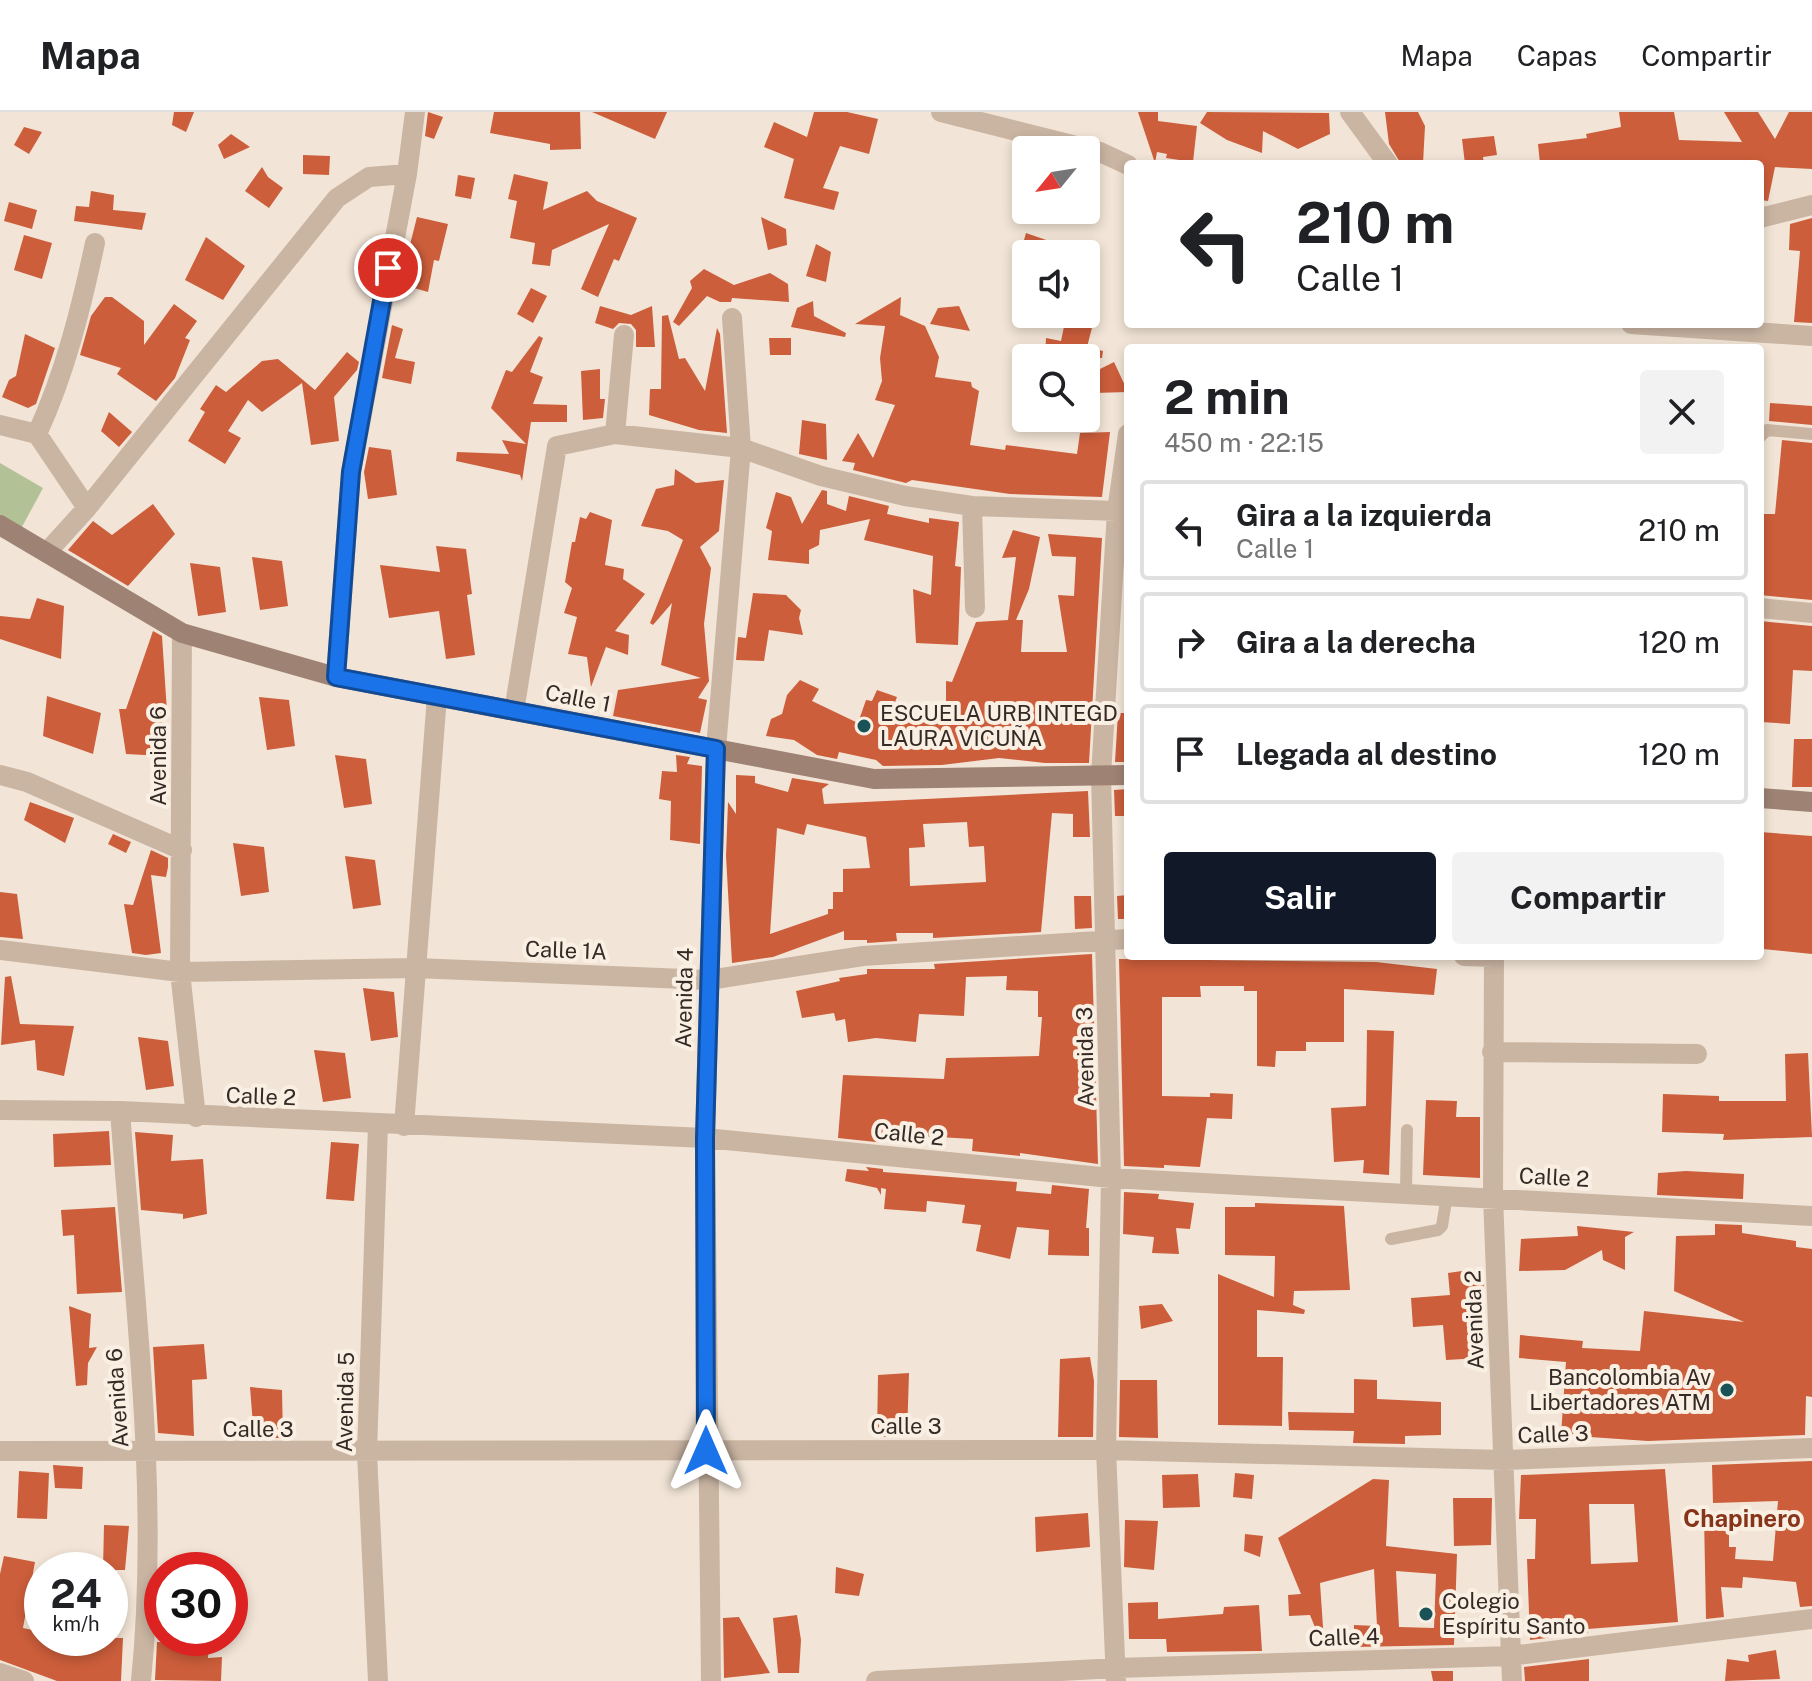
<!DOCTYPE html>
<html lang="es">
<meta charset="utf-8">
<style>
body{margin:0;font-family:"Public Sans",sans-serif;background:#f2f2f2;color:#202124;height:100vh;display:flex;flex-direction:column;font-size:30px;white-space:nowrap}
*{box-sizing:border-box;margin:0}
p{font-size:26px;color:#757577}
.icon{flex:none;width:44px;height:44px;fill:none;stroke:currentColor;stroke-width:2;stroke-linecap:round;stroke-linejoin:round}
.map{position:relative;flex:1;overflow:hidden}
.side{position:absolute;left:1124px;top:232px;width:640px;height:616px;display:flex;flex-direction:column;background:#fff;border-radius:8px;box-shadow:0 4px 12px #0003}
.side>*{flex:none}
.banner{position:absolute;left:1124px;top:48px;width:640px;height:168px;border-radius:8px;box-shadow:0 4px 12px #0003;background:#fff;color:#202124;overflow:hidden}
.needle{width:52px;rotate:240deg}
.buttons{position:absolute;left:1012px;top:24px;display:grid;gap:16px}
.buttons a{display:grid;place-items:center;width:88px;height:88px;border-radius:8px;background:#fff;box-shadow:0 4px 12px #0003;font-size:40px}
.speed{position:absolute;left:24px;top:1440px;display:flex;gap:16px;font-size:40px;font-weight:700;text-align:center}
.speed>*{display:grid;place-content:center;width:104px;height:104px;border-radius:50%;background:#fff;box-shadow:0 4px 12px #0003;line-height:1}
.speed small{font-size:20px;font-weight:400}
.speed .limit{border:12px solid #d22;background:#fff;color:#111}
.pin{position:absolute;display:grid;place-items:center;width:68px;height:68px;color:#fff;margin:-34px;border:4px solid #fff;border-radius:50%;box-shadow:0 2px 8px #0007}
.me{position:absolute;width:88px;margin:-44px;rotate:0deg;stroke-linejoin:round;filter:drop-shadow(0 0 6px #0008)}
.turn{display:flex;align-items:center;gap:28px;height:168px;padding:0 40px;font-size:36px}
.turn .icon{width:104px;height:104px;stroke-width:2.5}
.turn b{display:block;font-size:56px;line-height:68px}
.round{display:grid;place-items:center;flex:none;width:84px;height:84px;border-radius:8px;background:#f2f2f2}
.headline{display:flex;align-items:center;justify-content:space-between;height:136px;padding:0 40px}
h1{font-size:48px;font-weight:700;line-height:60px}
.button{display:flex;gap:16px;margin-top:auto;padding:16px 40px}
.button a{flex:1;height:92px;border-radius:8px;background:#111827;color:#fff;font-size:32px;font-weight:700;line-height:92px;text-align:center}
.button a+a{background:#f2f2f2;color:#202124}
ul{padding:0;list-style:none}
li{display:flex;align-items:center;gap:24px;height:100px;margin:0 16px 12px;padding:0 24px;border:4px solid #e0e0e0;border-radius:8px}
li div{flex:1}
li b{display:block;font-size:30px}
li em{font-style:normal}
header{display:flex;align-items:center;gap:48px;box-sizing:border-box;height:112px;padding:0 40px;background:#fff;border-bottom:2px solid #e0e0e0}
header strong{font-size:38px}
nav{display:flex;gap:44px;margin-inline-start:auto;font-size:28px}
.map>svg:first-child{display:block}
.green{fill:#b3c196}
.building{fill:#cc5e3b;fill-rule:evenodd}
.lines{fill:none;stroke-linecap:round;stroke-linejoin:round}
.lane{stroke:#cab5a2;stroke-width:12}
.street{stroke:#cab5a2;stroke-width:20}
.secondary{stroke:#9e8374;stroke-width:20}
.route-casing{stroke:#114b97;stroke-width:20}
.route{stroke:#1a73e8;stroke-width:14}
.poi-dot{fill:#195358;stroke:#faefe3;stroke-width:3}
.labels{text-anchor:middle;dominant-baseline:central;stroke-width:8;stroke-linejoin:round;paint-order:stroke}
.street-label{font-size:22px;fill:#352a25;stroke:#faefe3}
.poi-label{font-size:22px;fill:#352a25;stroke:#faefe3;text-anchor:start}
.neighbourhood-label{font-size:24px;font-weight:bold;fill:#87351a;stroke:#faefe3}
</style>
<header>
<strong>Mapa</strong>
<nav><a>Mapa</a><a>Capas</a><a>Compartir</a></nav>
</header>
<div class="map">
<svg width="1812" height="1569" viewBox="0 0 1812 1569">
<rect width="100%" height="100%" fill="#f2e5d7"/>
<path class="green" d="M0,351L43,376L17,424L0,414Z"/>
<path class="building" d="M174,0H194L186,20L172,13Z
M428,0L443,5L434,27L425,24Z
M494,0H580L581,37L550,38V32L490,21Z
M592,0H667L655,27Z
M814,0H847L878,7L869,42L840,34L823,76L839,80L834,98L784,86L794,47L764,35L774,10L807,25Z
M1138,0H1158V9L1197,14L1193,50L1166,46L1167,42L1157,40L1155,51Z
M1207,0L1329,1L1330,22L1298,37L1263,19L1262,41L1227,28L1200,11Z
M1385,0H1418L1425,14L1423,52H1401L1389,32Z
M1619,0H1674L1679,28L1742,30L1724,0H1758L1775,27L1789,0H1812V57L1775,55L1768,89L1760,88V52H1540L1538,32L1587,26L1586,22L1621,15Z
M24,15L42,20L29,42L14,33Z
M231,22L250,35L224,47L218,33Z
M1494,24L1497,43L1483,45L1484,52H1465L1462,27Z
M303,43L330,44L329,63L303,62Z
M262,55L268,65L283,76L269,96L245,79Z
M514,62L548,70L543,98L587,79L597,89L637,106L619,149L614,147L598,185L581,177L609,112L552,138L550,154L532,152L535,131L510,126L517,89L508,87Z
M458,63L475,66L471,87L455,84Z
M91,79L114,83L113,98L146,101L142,118L74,109L76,94L89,95Z
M9,90L37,98L32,117L4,109Z
M417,105L448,112L439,149L434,148L428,180L400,172Z
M761,105L786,117L787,133L768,138Z
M1812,106V211L1794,210L1800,139L1789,138L1790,112Z
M1026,121L1078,139L1077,142H1020Z
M24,123L52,131L42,167L14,158Z
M206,125L245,154L223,188L185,168Z
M816,132L831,140L826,170L806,164Z
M704,157L734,173L770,161L788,172L789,190L732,186L731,190H720L707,184L679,214L673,210L692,176L690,169Z
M531,176L547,184L533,211L517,202Z
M105,185H112L144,209V233L174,192L197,209L185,226L190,228L175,266L156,289L117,262L121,256L80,243L91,204Z
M901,185L900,203L925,214L939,245L935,265L971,270L972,275L979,279L970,333L1005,338L1006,333L1077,342L1080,321L1110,320L1102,385L1010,382L912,368L906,371L853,358L855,351L842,349L858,321L873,346L895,293L875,288L882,269L880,246L885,214L855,212Z
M813,189L814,204L846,221L845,225L791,215L797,196Z
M600,194L631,203L652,194L655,235H636V218L631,212L619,211L613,217L595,211Z
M959,194L970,219L930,212L938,196Z
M668,203L679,247L685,246L705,279L717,216L720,222L727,321L699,318L649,303L650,277H661L662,204Z
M1066,205L1094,208L1087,235L1103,239L1102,246H1045L1046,226L1061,229Z
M392,213L403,217L395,246L415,250L411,272L382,266Z
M25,222L55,236L36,292L28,296L2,285L9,268L16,264Z
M539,224L543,226L530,260L543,265L533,292L567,293V310H531L522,369L520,363L456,349L457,340L509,342L502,328L526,332L491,296L506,258L512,260Z
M769,226H791V243H770Z
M347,240L359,250L357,258L334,285L339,329L311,333L302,271L262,300L248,288L228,319L241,326L225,352L188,329L205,300L200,297L216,273L226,280L262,249L278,247L315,278Z
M1114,250L1128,280L1094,281L1086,264Z
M600,257V287H605L603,306L583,308L581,259Z
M1770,291L1812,294V313L1769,309Z
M109,300L132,320L119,335L101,319Z
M802,308L826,312L827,348L799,342Z
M1782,328L1812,331V488L1760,483V402H1775Z
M369,335L391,338L397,383L368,387L364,360Z
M675,357L696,371L724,368L719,419L700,435L711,456L704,512L709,569L698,586L707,588L700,621L613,604L618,578L701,566L661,553L672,491L653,513L650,511L683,428L668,419L641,414L656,377L674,373Z
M822,378L827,379V392L846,399L849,384L889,394L887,402L929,411V406L959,410L955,454L961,455L958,533L916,531L913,477L931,483L933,444L864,428L870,407L820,418L819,433L809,438V452L768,448L772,419L766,416L776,380L791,385L802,412Z
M153,392L175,422L128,474L68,438L93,409L112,423Z
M590,400L612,408L605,453L624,457L623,467L645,482L615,519L629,523L628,543L606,535L591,575L587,545L568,542L577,505L564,501L572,476L565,470L572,430H575L580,405L586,407Z
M1013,418L1040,425L1029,477L1016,508H1023L1021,540H1067L1058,483L1074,484L1076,445L1052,444L1048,422L1102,426L1089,651H1045L999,646L942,653L883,654L876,648L839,640L837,647L817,643L794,628L766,624L771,607L782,602L787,583L800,568L819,577L812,589L858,611L866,588L872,589L877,578L897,585L888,609L946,597V569L952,570L976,510L1008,508L1016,445L1002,446Z
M436,434L466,437L472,482L467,483L475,543L446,547L439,499L389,506L380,453L440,460Z
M252,445L282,449L288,494L260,498Z
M190,451L220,455L226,500L198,504Z
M753,481L786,483L801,498L799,506L803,523L769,518L764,549L736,548L738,525L746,526Z
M37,486L64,494L61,547L0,527V504L30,507Z
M1760,509L1812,514V559L1793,558L1790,612L1761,610Z
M153,519L162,524L167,600L162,599L163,644L126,642L119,597H126Z
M47,584L101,601L93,642L43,624Z
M259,585L289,588L295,634L267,638Z
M1118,601H1128V650H1115Z
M1794,627H1812V675H1792Z
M335,643L366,647L372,692L344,696Z
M676,643L690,645L687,652L702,654L700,732L670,728L671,689L659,687L662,659L677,660Z
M736,663L755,664V671L788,680L792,666L829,672L822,677L824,692L1088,679L1090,725H1073V702L1052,701L1041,820L933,826V821H896L897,829L867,831V828H844V819L773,845L732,851L726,744L728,690L736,702ZM967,710L969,735L984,734L986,770L910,774L909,736L925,735L923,712ZM807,712L866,725L870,756L843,757V780H833V797H828V802L770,822L777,716L804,723Z
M1128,677V704H1115L1114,678Z
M30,690L74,706L65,731L24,708Z
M1760,720L1812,724V842L1763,837Z
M113,722L131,730L126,741L108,732Z
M233,731L264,735L269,780L241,784Z
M151,738L168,746V755L166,765L151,763L161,841L146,843L132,841L124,792L133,793Z
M345,744L375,748L381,793L353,797Z
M0,780L17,782L23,827L0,825Z
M1128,783V807H1118L1117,784Z
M1074,784H1091L1092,816L1075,817Z
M1092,842L1098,1052L1020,1041V1044L972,1039L973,1027L885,1022V1031L838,1026L843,963L944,967L946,946L1039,944L1042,905H1038V879L1006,878L1007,864L966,865L964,904L919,902L916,930L876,926L848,930L845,907L836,909L834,901L802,906L796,879L840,869L839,866L867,862V857H935L934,852Z
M1119,847L1376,850L1437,857L1434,883L1344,877V930H1306V939H1276L1275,955L1257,954V879H1244V874H1200L1201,885H1162V984L1210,985V981L1233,982L1232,1007L1207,1006L1200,1055L1164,1053V1056L1124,1054Z
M11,864L20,912L74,914L64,964L37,958L35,928L1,933L5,865Z
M363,876L394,880L398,925L371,929Z
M1367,918L1394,919L1389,1063L1363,1061L1364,1048L1334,1050L1331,996L1366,994Z
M138,925L168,929L174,974L146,978Z
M314,938L345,941L351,986L323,990Z
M1808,941L1812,1025L1723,1028L1724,1022L1662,1020L1663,982L1719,984V989H1786L1785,942Z
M1426,988L1457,989L1456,1005H1480V1066L1423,1063Z
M109,1019L111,1053L54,1055L53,1022Z
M135,1020L173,1023L171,1049L203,1047L207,1102L183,1107V1102L141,1098Z
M331,1030L359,1032L354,1089L326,1087Z
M866,1055L883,1057V1060L1017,1070L1016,1079L1051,1082L1052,1073L1089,1077L1086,1116H1089V1144L1048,1143L1049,1118L1017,1115L1010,1147L976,1139L981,1113L962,1111L965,1093L927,1089L926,1100L884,1097L886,1077L881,1076V1083L877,1076L845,1069L847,1057L869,1059Z
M1686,1059L1744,1062L1743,1087L1657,1083L1658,1061Z
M1124,1080L1159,1082L1158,1087L1194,1091L1190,1117L1176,1116L1179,1142L1152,1141L1154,1125L1123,1122Z
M1255,1091L1344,1094L1350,1178L1294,1179L1293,1193L1305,1198L1304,1202L1257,1198V1245H1283L1282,1314L1218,1313V1162L1274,1185L1275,1144L1225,1143V1095H1255Z
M115,1095L122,1180L77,1182L74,1123L63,1124L61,1098Z
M1715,1112L1742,1113V1121L1796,1129V1135L1812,1137V1285L1806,1284L1805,1323L1648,1329L1561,1323L1566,1250L1519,1246L1520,1223L1583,1229L1582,1236L1640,1239L1644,1199L1744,1210L1674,1179L1676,1124L1715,1123Z
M1577,1114L1634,1120L1625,1125V1158L1603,1148L1602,1138L1565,1158L1519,1159L1521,1127L1578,1124Z
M1483,1156L1484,1182L1475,1183L1481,1246L1446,1248L1443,1213L1413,1215L1411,1186L1450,1183L1448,1161Z
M1162,1192L1173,1209L1141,1217L1139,1194Z
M69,1194L91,1202L89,1236L97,1235L88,1251L87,1273L76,1274Z
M204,1232L207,1267L192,1268L194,1324L158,1321L153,1235Z
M1090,1245L1094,1269L1093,1325H1058L1060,1247Z
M909,1261L907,1325H877L878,1263Z
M1354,1267L1377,1268V1287L1441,1290V1323L1405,1324V1332L1353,1331L1354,1319L1289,1318L1288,1300L1354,1301Z
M1120,1268H1157L1158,1326L1119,1325Z
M250,1275L282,1278L283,1326H254Z
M1812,1349V1494L1800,1495L1796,1470L1743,1465L1742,1476L1721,1475L1724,1505L1706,1507L1704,1404H1729V1435H1736L1735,1447L1773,1449L1778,1389L1713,1391L1712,1353Z
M53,1353L83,1355L82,1377L55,1376Z
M1665,1357L1678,1510L1588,1517V1521L1530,1528L1527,1447H1535L1536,1407H1519L1521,1363ZM1589,1392H1634L1638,1450L1591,1452Z
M19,1359L49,1361L47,1407L17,1406Z
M1235,1361L1254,1363L1252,1387L1233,1385Z
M1198,1362L1200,1395L1163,1396L1162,1363Z
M1373,1367L1389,1368L1386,1434L1457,1442L1454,1533L1354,1535V1513L1377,1514L1374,1457L1320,1471L1324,1530H1321L1310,1503L1289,1504L1288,1483L1301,1482L1278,1426ZM1396,1459L1436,1462L1434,1516L1399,1515Z
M1453,1386H1492L1491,1433L1454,1434Z
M1088,1401L1090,1435L1036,1440L1035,1405Z
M1125,1408L1158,1409L1154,1458L1124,1455Z
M104,1413L129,1414L125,1458H103Z
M1245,1422L1263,1424L1260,1445L1244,1439Z
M4,1444L35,1450L23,1516L42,1520V1526H123L121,1569H57L0,1548V1462Z
M836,1455L864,1462L859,1484L835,1481Z
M1158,1490V1507L1223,1502L1224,1495L1259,1493L1262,1539L1167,1540L1166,1527H1129L1128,1491Z
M797,1503L801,1528L799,1561H778L773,1506Z
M739,1505L770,1561L724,1566L723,1506Z
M157,1530L209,1531L208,1546L222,1545L221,1569L155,1568Z
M1776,1538L1780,1567L1725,1569L1727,1547L1749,1550L1748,1543Z
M1589,1547V1569H1525L1524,1555Z
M1431,1559H1453V1569H1433Z"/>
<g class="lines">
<path class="lane" d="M1760,325L1767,318L1812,322
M1406,1080L1407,1018
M1391,1127L1438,1118L1442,1114L1447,1083"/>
<path class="street" d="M941,0L1100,40L1128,53
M1350,0L1388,52
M1760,106L1812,93
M1631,212L1812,224
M0,313L37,322L87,396
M37,322C65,261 81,197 95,131
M615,322L624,223
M972,394L975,496
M48,439L87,396L337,86L369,65L407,62
M1760,496L1812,501
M182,521L180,860L196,1005
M336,565L351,360L407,62L415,0
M514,599L557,334L615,322L741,336L821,364L905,384L972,394L1117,399
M0,663L27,670L182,738
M0,838L180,860L415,856L709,868L863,844L1128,827
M1464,844L1494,845
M1494,844L1493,1085L1512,1569
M1492,940L1697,942
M0,998L120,999L705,1026L1111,1066L1812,1104
M120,999C134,1187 160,1381 141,1569
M378,1013L367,1341L378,1569
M404,1014L437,584
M0,1339L1106,1338L1504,1348L1812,1336
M0,1561L24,1569
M711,1569L705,1026L716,637L741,336L732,206
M876,1569L1116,1556L1510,1544L1812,1507
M1116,1569L1106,1338L1111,1066L1101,663L1117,399L1128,322"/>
<path class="secondary" d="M0,413L182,521L336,565L874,667L1128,663
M1760,686L1812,690"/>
</g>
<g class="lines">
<g class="route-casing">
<path id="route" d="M388,156L351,360L336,565L716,637L705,1026L706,1339"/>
</g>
<use href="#route" class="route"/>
</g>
<g class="poi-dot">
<circle cx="864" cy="614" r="8"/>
<circle cx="1727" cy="1278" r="8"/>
<circle cx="1426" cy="1502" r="8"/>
</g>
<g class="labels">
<g class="street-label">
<text transform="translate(578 586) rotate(11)">Calle 1</text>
<text transform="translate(158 644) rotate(-90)">Avenida 6</text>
<text transform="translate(566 838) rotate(2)">Calle 1A</text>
<text transform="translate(684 886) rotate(-89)">Avenida 4</text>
<text transform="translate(1085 945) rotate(-91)">Avenida 3</text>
<text transform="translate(261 984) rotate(2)">Calle 2</text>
<text transform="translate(909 1022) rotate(6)">Calle 2</text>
<text transform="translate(1554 1065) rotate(3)">Calle 2</text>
<text transform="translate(1474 1208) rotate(-92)">Avenida 2</text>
<text transform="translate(117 1286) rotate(-94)">Avenida 6</text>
<text transform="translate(345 1290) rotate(-89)">Avenida 5</text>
<text x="906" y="1314">Calle 3</text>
<text x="258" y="1317">Calle 3</text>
<text transform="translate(1553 1322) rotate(-2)">Calle 3</text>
<text transform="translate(1344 1525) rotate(-2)">Calle 4</text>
</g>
<g class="poi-label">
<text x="880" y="601">ESCUELA URB INTEGD<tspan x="880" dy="25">LAURA VICUÑA</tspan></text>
<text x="1711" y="1265" text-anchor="end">Bancolombia Av<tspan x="1711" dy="25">Libertadores ATM</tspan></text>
<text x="1442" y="1489">Colegio<tspan x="1442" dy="25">Espíritu Santo</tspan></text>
</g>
<g class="neighbourhood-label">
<text x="1742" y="1406">Chapinero</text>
</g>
</g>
</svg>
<div class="buttons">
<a><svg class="needle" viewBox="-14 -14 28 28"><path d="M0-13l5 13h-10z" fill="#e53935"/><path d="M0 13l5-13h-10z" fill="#757577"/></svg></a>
<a><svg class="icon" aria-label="sound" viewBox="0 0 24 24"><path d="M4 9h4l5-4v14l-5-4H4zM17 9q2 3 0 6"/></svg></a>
<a><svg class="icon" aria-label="search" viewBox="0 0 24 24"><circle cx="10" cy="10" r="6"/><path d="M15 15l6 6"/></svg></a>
</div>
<div class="speed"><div>24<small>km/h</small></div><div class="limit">30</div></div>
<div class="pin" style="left:388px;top:156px;background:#d93025"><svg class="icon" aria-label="arrive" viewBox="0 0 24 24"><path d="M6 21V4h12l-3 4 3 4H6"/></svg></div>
<svg class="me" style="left:706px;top:1339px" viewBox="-20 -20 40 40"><path d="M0-17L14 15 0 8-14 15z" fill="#1a73e8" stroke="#fff" stroke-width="4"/></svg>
<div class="banner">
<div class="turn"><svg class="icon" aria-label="left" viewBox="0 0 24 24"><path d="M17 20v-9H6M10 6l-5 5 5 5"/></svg><div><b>210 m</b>Calle 1</div></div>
</div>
<section class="side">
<div class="headline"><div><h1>2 min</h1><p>450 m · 22:15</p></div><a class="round"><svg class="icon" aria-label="close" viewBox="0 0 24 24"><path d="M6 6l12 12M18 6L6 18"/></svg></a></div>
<ul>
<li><svg class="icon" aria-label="left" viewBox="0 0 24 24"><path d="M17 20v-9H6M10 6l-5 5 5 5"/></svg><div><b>Gira a la izquierda</b><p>Calle 1</p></div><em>210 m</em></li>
<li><svg class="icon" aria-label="right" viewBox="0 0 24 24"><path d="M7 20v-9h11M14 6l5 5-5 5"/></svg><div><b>Gira a la derecha</b></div><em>120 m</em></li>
<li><svg class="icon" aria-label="arrive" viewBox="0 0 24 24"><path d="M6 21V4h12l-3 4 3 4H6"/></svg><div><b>Llegada al destino</b></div><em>120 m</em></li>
</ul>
<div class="button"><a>Salir</a><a>Compartir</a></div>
</section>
</div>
